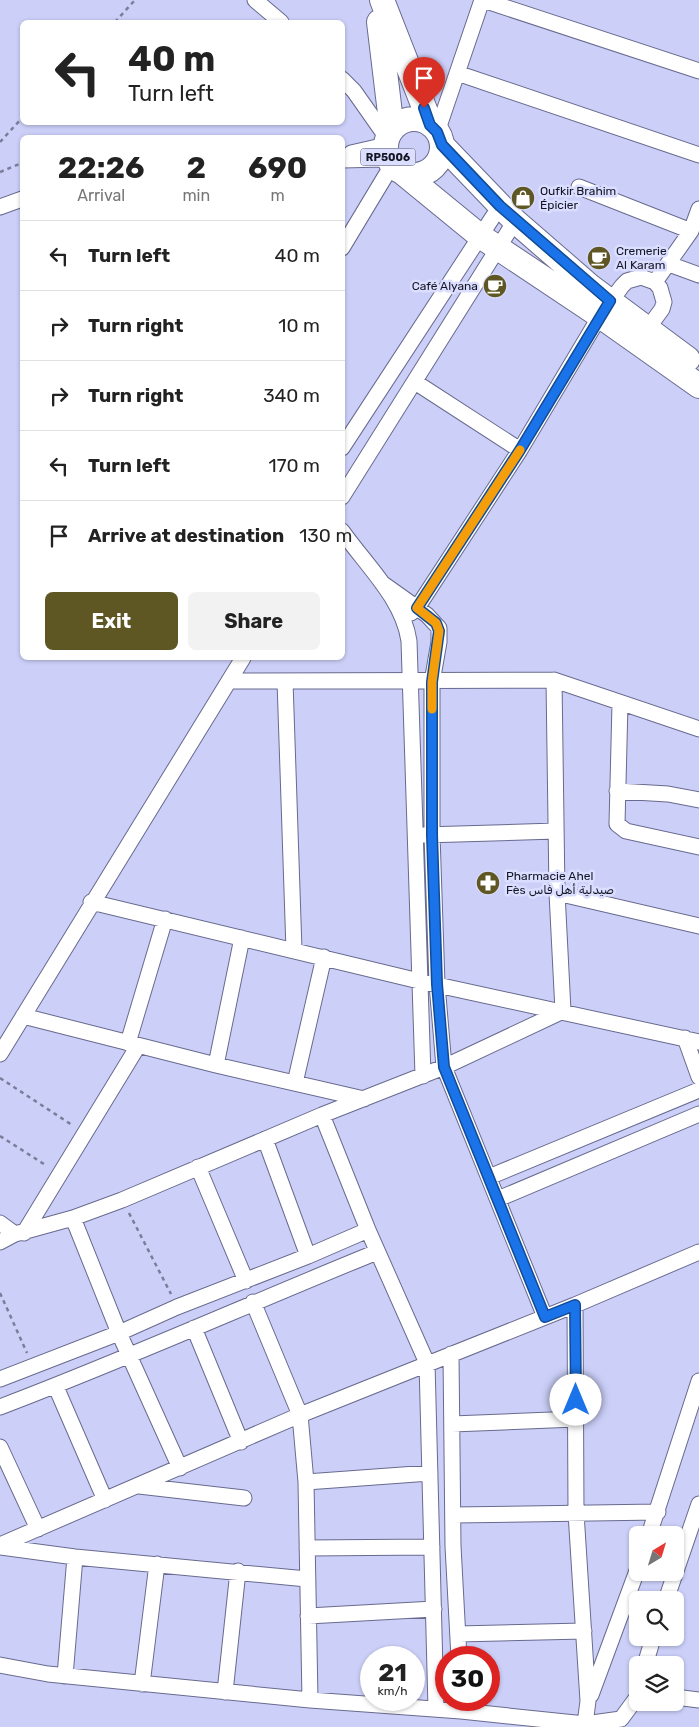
<!DOCTYPE html>
<meta charset="utf-8">
<style>
body{margin:0;font-family:Rubik,"Noto Naskh Arabic",sans-serif;background:#f2f2f2;color:#222;height:100vh;display:flex;flex-direction:column;font-size:19px;white-space:nowrap}
*{box-sizing:border-box;margin:0}
p{font-size:16px;color:#767676}
.icon{flex:none;width:28px;height:28px;fill:none;stroke:currentColor;stroke-width:2;stroke-linecap:round;stroke-linejoin:round}
.map{position:relative;flex:1;overflow:hidden}
.sheet{position:absolute;left:20px;top:135px;width:325px;height:525px;display:flex;flex-direction:column;background:#fff;border-radius:8px;box-shadow:0 1px 4px #0004}
.sheet>*{flex:none}
.hud{position:absolute;left:20px;top:20px;width:325px;height:105px;border-radius:8px;box-shadow:0 1px 4px #0004;background:#fff;color:#222;overflow:hidden}
.needle{width:32px;rotate:38deg}
.fabs{position:absolute;left:629px;top:1526px;display:grid;gap:10px}
.fabs a{display:grid;place-items:center;width:55px;height:55px;border-radius:8px;background:#fff;box-shadow:0 1px 4px #0004;font-size:25px}
.speed{position:absolute;left:360px;top:1646px;display:flex;gap:10px;font-size:25px;font-weight:700;text-align:center}
.speed>*{display:grid;place-content:center;width:65px;height:65px;border-radius:50%;background:#fff;box-shadow:0 1px 4px #0004;line-height:1}
.speed small{font-size:12px;font-weight:400}
.speed .limit{border:8px solid #d22;background:#fff;color:#111}
.pin{position:absolute;display:grid;place-items:center;width:42px;height:42px;color:#fff;margin:-51px -21px;border-radius:50% 50% 50% 0;rotate:-45deg;box-shadow:0 0 5px #0007}
.pin .icon{rotate:45deg}
.me{position:absolute;width:55px;margin:-28px;rotate:0deg;stroke-linejoin:round;filter:drop-shadow(0 0 4px #0008)}
.turn{display:flex;align-items:center;gap:18px;height:105px;padding:0 25px;font-size:22px}
.turn .icon{width:65px;height:65px;stroke-width:2.5}
.turn b{display:block;font-size:35px;line-height:42px}
.eta{display:flex;justify-content:space-evenly;align-items:center;height:85px;text-align:center}
.eta b{font-size:30px;font-weight:700;line-height:35px}
.primary-button{display:flex;gap:10px;margin-top:auto;padding:10px 25px}
.primary-button a{flex:1;height:58px;border-radius:8px;background:#5f5723;color:#fff;font-size:20px;font-weight:700;line-height:58px;text-align:center}
.primary-button a+a{background:#f2f2f2;color:#222}
ul{padding:0;list-style:none}
li{display:flex;align-items:center;gap:15px;height:70px;padding:0 25px;border-top:1px solid #e0e0e0}
li div{flex:1}
li b{display:block;font-size:19px}
li em{font-style:normal}
.map>svg:first-child{display:block}
.lines{fill:none;stroke-linecap:round;stroke-linejoin:round}
.minor-casing{stroke:#686a8e;stroke-width:17}
.primary-casing{stroke:#686a8e;stroke-width:26}
.path{stroke:#7b7e9b;stroke-width:2.5;stroke-dasharray:4 4;stroke-linecap:butt}
.minor{stroke:#fff;stroke-width:15}
.primary{stroke:#fff;stroke-width:24}
.route-casing{stroke:#114b97;stroke-width:12}
.route{stroke:#1a73e8;stroke-width:9}
.slow{stroke:#f59e0b;stroke-width:9}
.labels{text-anchor:middle;dominant-baseline:central;stroke-width:5;stroke-linejoin:round;paint-order:stroke}
.shield{fill:#dbdeff;stroke:#505165;stroke-width:1}
.shield-label{font-size:11px;font-weight:bold;fill:#141523}
.poi-label{font-size:12px;fill:#141523;stroke:#dbdeff;text-anchor:start}
</style>
<div class="map">
<svg width="699" height="1727" viewBox="0 0 699 1727">
<rect width="100%" height="100%" fill="#ccd0f9"/>
<g class="lines">
<g class="minor-casing">
<path id="minor" d="M255,0L281,22
M483,0L699,71
M457,73L699,155
M342,79L354,91L387,138
M437,132L482,0
M351,153L386,145
M342,160L383,159L387,156
M579,187L691,231
M0,207L22,199
M342,248L392,165
M669,264L699,275
M655,282L691,231L699,209
M415,382L520,450
M342,448L500,206
M342,497L515,221
M342,531C366,565 403,599 409,641L423,1076
M382,583L427,615L439,628V642L432,682V835L437,984L444,1067L545,1317
M411,613L417,608L520,450L600,316L622,286L627,281L641,277L655,282L660,288L664,302L662,309L643,335
M229,681L554,680L699,729
M285,681L294,950
M620,703L617,824L626,831L699,847
M617,791L668,794L699,800
M424,835L556,831
M557,893L699,926
M91,902L419,981L699,1042
M23,1016L216,1065L364,1099
M685,1038L699,1077
M128,1043L165,919
M0,1054L243,658
M216,1065L242,938
M295,1083L324,957
M322,1115L368,1230L427,1363L436,1709
M265,1139L308,1256
M198,1167L246,1281
M489,1177L699,1090
M498,1199L699,1114
M73,1218L119,1333L180,1468
M0,1223L15,1234
M24,1233L138,1046
M0,1242L15,1234L73,1218L122,1200L322,1115L444,1067L563,1011L557,893L554,680
M253,1302L300,1415L306,1482L310,1700
M194,1328L241,1442
M451,1354L453,1546L459,1658
M0,1379L119,1333L177,1307L308,1256L368,1230
M56,1387L105,1500
M0,1407C127,1359 251,1303 377,1252
M452,1424L576,1419
M0,1447L38,1529
M306,1482L430,1473
M139,1486L244,1498
M453,1515L658,1512
M649,1535L699,1381
M0,1545L300,1415L575,1305L699,1252
M0,1547L75,1557L307,1579
M307,1548L432,1547
M666,1600L699,1504
M308,1616L434,1609
M458,1634L584,1631
M0,1665L48,1674L310,1700L461,1711L585,1724L588,1701L576,1513L575,1305
M645,1665L653,1638
M65,1676L75,1557
M142,1684L157,1564
M225,1692L238,1571
M591,1695L638,1568
M675,1697L699,1700
M585,1724L621,1719L638,1696"/>
</g>
<g class="primary-casing">
<path id="primary" d="M382,0L431,125
M379,22L392,130
M386 147a28 28 0 1 1 56 0a28 28 0 1 1-56 0Z
M442,145L515,221L591,287L688,359
M403,173L480,236L600,316L699,386"/>
</g>
<path class="path" d="M115,22L135,0
M0,142L22,118
M0,172L22,163
M0,1078L72,1125
M0,1136L47,1166
M129,1213L171,1294
M0,1293L27,1353"/>
<use href="#minor" class="minor"/>
<use href="#primary" class="primary"/>
</g>
<g class="lines">
<g class="route-casing">
<path id="route" d="M424,108L430,125L437,132L442,145L500,206L610,301L520,450L417,608L436,623L439,631L432,682V835L437,984L444,1067L545,1317L575,1305L576,1400"/>
</g>
<use href="#route" class="route"/>
<path class="slow" d="M432,709V682L439,631L436,623L417,608L520,450"/>
</g>
<defs>
<g id="shop-disc" transform="scale(1.25)"><circle r="9.5" fill="#5f5723" stroke="#dbdeff"/><path d="M-5-2.5h2.3a2.7 3.5 0 0 1 5.4 0H5L5.5 6h-11ZM-1.5-2.5h3a1.5 2.3 0 0 0-3 0Z" fill="#fff"/></g>
<g id="cafe-disc" transform="scale(1.25)"><circle r="9.5" fill="#5f5723" stroke="#dbdeff"/><path d="M-5.5-4.5H6V0H3Q3 3.5 0 3.5H-2.5Q-5.5 3.5-5.5 0ZM3-3.2v2h1.7v-2ZM-6 4.5H4V6H-6Z" fill="#fff"/></g>
<g id="pharmacy-disc" transform="scale(1.25)"><circle r="9.5" fill="#5f5723" stroke="#dbdeff"/><path d="M-2-6h4v4h4v4h-4v4h-4v-4h-4v-4h4Z" fill="#fff"/></g>
</defs>
<g fill-rule="evenodd">
<use href="#shop-disc" x="523" y="198"/>
<use href="#cafe-disc" x="599" y="258"/>
<use href="#cafe-disc" x="495" y="286"/>
<use href="#pharmacy-disc" x="488" y="883"/>
</g>
<g class="labels">
<rect class="shield" x="360.5" y="148.5" width="55" height="17" rx="4"/>
<g class="shield-label">
<text x="388" y="157">RP5006</text>
</g>
<g class="poi-label">
<text x="540" y="191">Oufkir Brahim<tspan x="540" dy="14">Épicier</tspan></text>
<text x="616" y="251">Cremerie<tspan x="616" dy="14">Al Karam</tspan></text>
<text x="478" y="286" text-anchor="end">Café Alyana</text>
<text x="506" y="876">Pharmacie Ahel<tspan x="506" dy="14">Fès صيدلية أهل فاس</tspan></text>
</g>
</g>
</svg>
<div class="fabs">
<a><svg class="needle" viewBox="-14 -14 28 28"><path d="M0-13l5 13h-10z" fill="#e53935"/><path d="M0 13l5-13h-10z" fill="#767676"/></svg></a>
<a><svg class="icon" aria-label="search" viewBox="0 0 24 24"><circle cx="10" cy="10" r="6"/><path d="M15 15l6 6"/></svg></a>
<a><svg class="icon" aria-label="layers" viewBox="0 0 24 24"><path d="M12 4l9 5-9 5-9-5zM3 14l9 5 9-5"/></svg></a>
</div>
<div class="speed"><div>21<small>km/h</small></div><div class="limit">30</div></div>
<div class="pin" style="left:424px;top:108px;background:#d93025"><svg class="icon" aria-label="arrive" viewBox="0 0 24 24"><path d="M6 21V4h12l-3 4 3 4H6"/></svg></div>
<svg class="me" style="left:576px;top:1400px" viewBox="-20 -20 40 40"><circle r="19" fill="#fff"/><path d="M0-13L10 11 0 6-10 11z" fill="#1a73e8"/></svg>
<div class="hud">
<div class="turn"><svg class="icon" aria-label="left" viewBox="0 0 24 24"><path d="M17 20v-9H6M10 6l-5 5 5 5"/></svg><div><b>40 m</b>Turn left</div></div>
</div>
<section class="sheet">
<div class="eta">
<div><b>22:26</b><p>Arrival</p></div>
<div><b>2</b><p>min</p></div>
<div><b>690</b><p>m</p></div>
</div>
<ul>
<li><svg class="icon" aria-label="left" viewBox="0 0 24 24"><path d="M17 20v-9H6M10 6l-5 5 5 5"/></svg><div><b>Turn left</b></div><em>40 m</em></li>
<li><svg class="icon" aria-label="right" viewBox="0 0 24 24"><path d="M7 20v-9h11M14 6l5 5-5 5"/></svg><div><b>Turn right</b></div><em>10 m</em></li>
<li><svg class="icon" aria-label="right" viewBox="0 0 24 24"><path d="M7 20v-9h11M14 6l5 5-5 5"/></svg><div><b>Turn right</b></div><em>340 m</em></li>
<li><svg class="icon" aria-label="left" viewBox="0 0 24 24"><path d="M17 20v-9H6M10 6l-5 5 5 5"/></svg><div><b>Turn left</b></div><em>170 m</em></li>
<li><svg class="icon" aria-label="arrive" viewBox="0 0 24 24"><path d="M6 21V4h12l-3 4 3 4H6"/></svg><div><b>Arrive at destination</b></div><em>130 m</em></li>
</ul>
<div class="primary-button"><a>Exit</a><a>Share</a></div>
</section>
</div>
